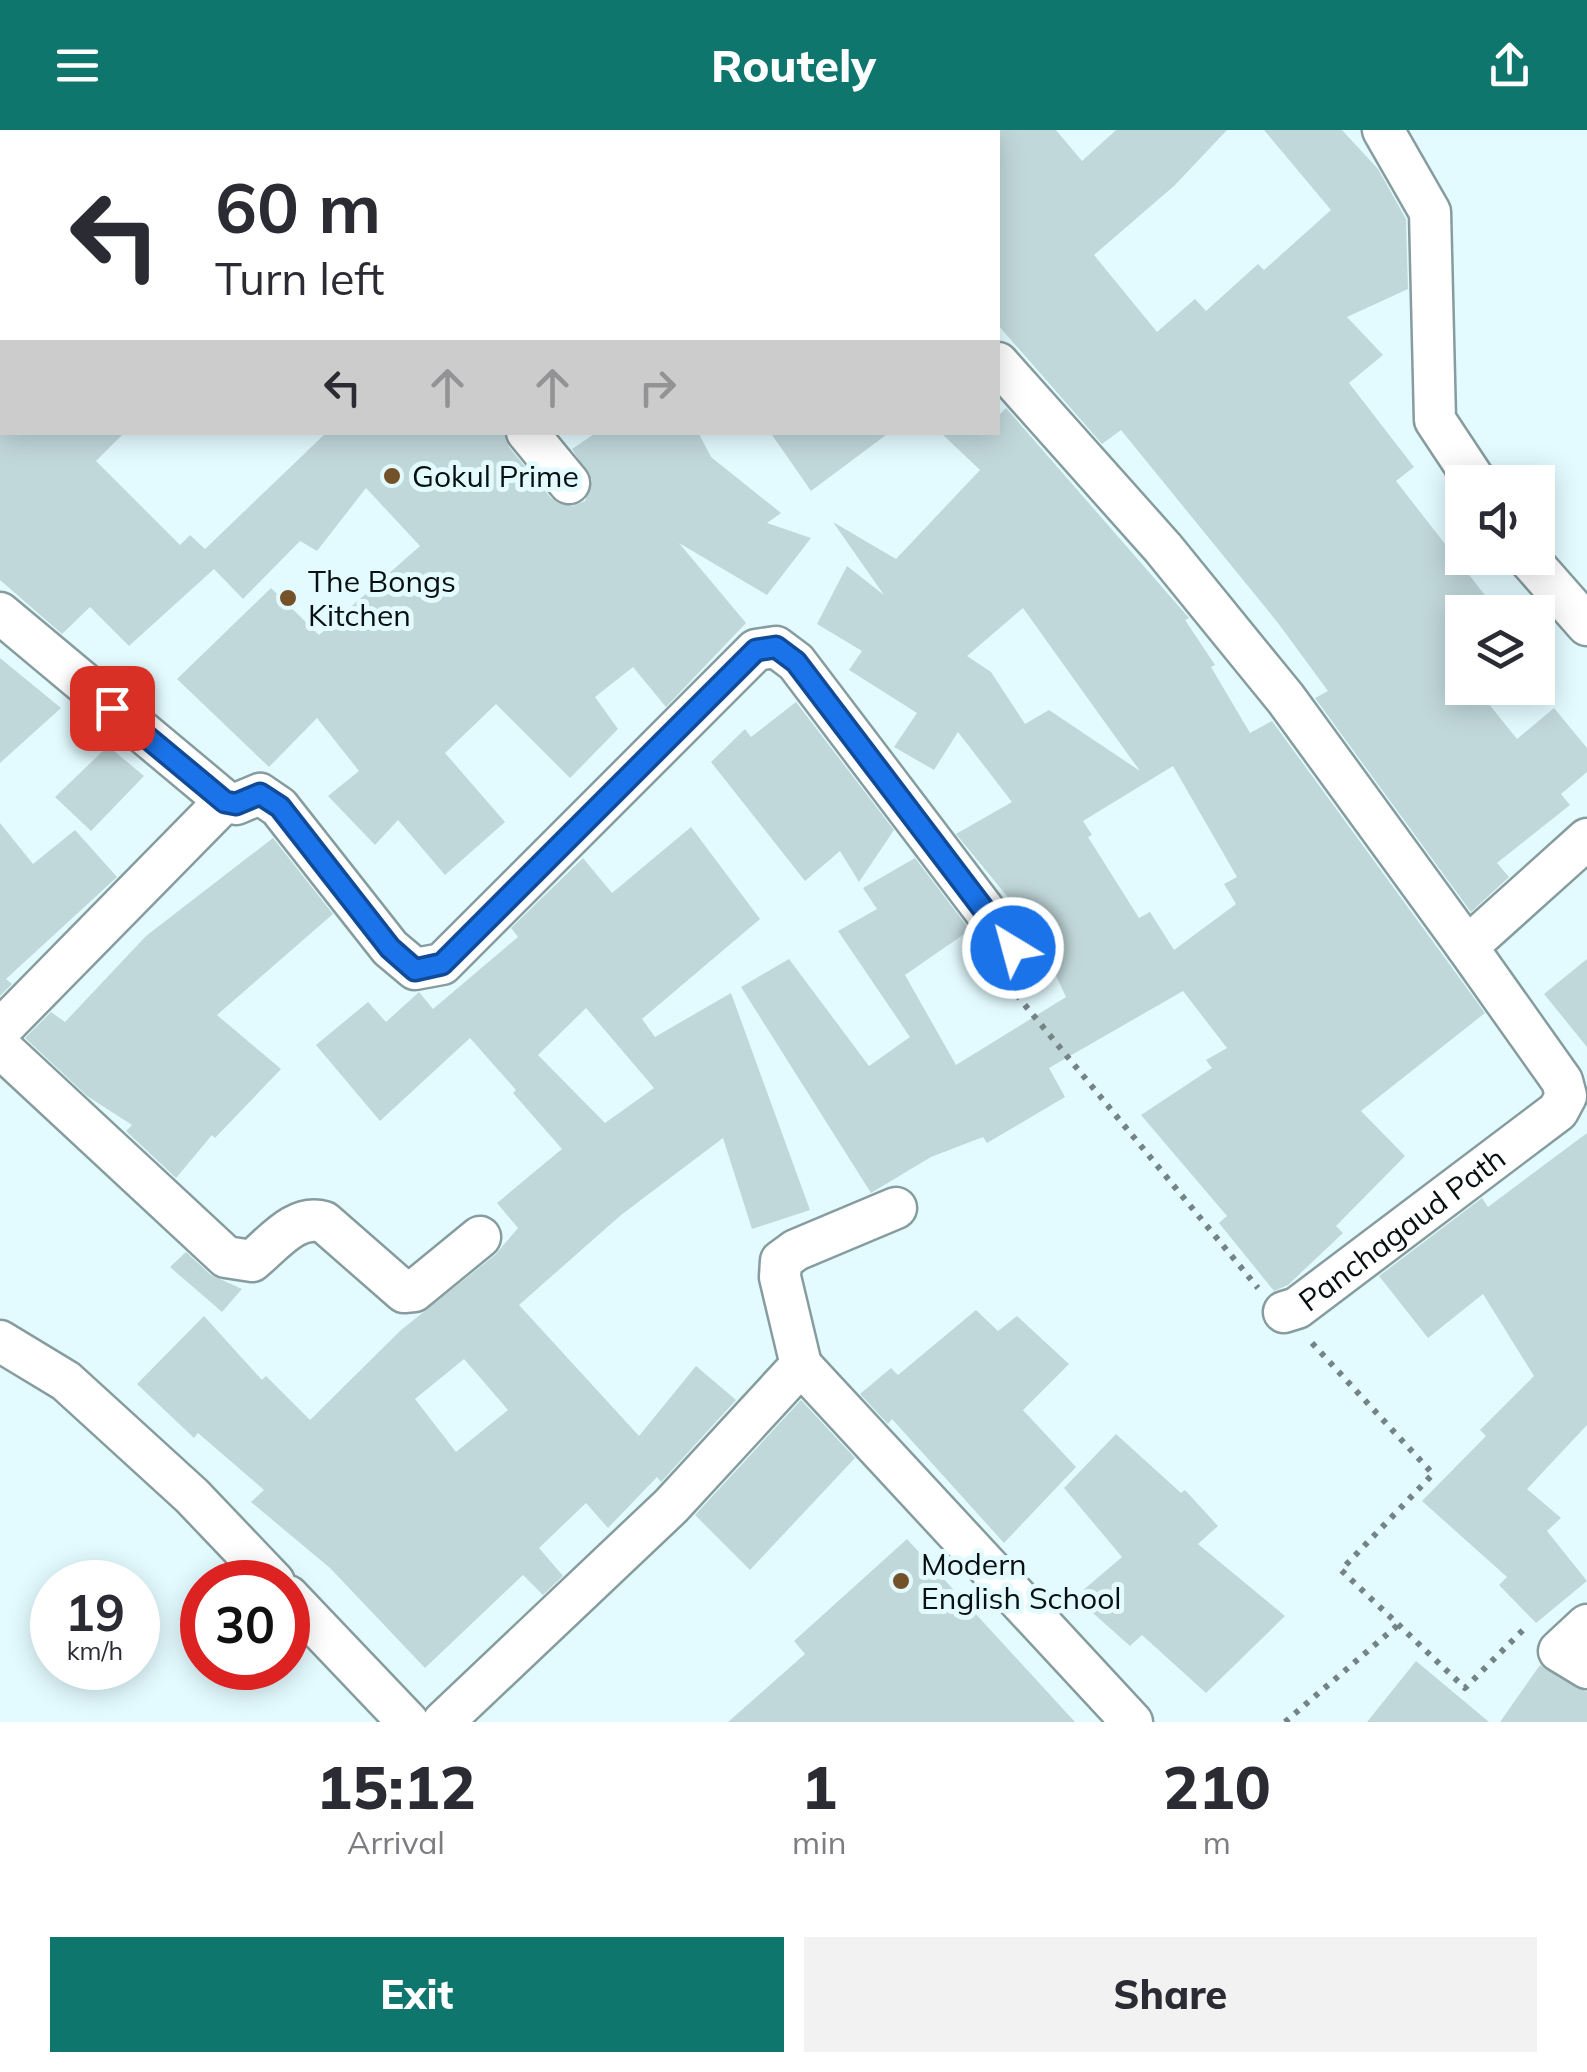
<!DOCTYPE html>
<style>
body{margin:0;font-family:Mulish,sans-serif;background:#f2f2f3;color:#2b2b33;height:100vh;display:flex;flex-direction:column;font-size:38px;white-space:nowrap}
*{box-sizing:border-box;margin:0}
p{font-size:32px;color:#7c7c81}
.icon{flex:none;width:55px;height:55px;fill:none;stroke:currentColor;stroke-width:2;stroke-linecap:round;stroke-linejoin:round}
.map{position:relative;height:1592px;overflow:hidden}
.side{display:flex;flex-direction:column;background:#fff;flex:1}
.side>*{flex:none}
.guide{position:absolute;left:0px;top:0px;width:1000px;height:305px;box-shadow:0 5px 25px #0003;background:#fff;color:#2b2b33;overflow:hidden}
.tools{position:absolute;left:1445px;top:335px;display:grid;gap:20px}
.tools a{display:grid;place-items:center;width:110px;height:110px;border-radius:0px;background:#fff;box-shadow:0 5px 25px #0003;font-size:50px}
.speed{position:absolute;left:30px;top:1430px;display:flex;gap:20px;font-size:50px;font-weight:700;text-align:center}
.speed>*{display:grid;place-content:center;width:130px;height:130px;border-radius:50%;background:#fff;box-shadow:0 5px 25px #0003;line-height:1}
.speed small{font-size:25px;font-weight:400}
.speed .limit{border:15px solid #d22;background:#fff;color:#111}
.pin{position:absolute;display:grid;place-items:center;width:85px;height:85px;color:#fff;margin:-42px;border-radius:20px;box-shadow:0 5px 15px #0006}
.me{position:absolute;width:110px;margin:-55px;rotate:323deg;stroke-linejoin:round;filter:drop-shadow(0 0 8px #0008)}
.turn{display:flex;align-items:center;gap:35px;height:210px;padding:0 50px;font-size:45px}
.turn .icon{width:130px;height:130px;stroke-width:2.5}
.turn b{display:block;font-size:70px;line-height:85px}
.lanes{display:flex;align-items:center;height:95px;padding:0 50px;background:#0003;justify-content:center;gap:50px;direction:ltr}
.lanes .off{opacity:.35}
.eta{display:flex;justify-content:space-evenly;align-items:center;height:170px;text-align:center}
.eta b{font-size:60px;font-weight:800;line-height:70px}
.primary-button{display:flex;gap:20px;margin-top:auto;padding:20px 50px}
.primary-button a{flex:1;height:115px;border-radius:0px;background:#0f766e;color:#fff;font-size:40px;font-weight:800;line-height:115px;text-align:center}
.primary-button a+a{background:#f2f2f3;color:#2b2b33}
header{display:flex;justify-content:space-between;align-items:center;height:130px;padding:0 50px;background:#0f766e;color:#fff;font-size:45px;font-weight:800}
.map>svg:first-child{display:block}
.building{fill:#c1d8db;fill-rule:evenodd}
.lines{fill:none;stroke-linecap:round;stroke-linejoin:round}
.street-casing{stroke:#869c9f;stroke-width:45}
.path{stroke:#748386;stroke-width:6;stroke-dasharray:5 8;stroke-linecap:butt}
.street{stroke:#fff;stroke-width:40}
.route-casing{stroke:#114b97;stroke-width:25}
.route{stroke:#1a73e8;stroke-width:18}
.poi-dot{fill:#735229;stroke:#e3fbff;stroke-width:4}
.labels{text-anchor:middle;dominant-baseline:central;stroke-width:10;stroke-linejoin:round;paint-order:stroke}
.poi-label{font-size:30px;fill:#081011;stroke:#e3fbff;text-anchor:start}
.street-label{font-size:30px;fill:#081011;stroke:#e3fbff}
</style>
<header><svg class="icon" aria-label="menu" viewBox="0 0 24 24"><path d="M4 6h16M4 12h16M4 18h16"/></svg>Routely<svg class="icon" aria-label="share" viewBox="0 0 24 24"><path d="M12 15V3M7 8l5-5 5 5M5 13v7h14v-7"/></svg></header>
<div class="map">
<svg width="1587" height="1592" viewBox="0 0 1587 1592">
<rect width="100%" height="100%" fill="#e3fbff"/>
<path class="building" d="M998,0H1056L1082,31L1116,0H1227L1174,56L1094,125L1157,202L1195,169L1206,181L1258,134L1264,140L1331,80L1264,0H1342L1378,39L1406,89L1408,159L1347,187L1383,225L1349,253L1414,337L1396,351L1498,482H1462V558H1476L1517,609L1554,578L1587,618V642L1561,664L1570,675L1497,733L1509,747L1471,782L1315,568L1328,561L1278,493L1121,300L1102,314L998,195Z
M1006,278L1189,488L1185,490L1215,535L1211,537L1250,603L1272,591L1485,883L1361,981L1405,1026L1336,1096L1343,1103L1288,1155L1274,1161L1219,1093L1227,1086L1141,985L1212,938L1206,930L1227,918L1183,861L1049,938L1065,967L987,1013L983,1007L931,1027L871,1063L741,857L789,829L869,936L910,907L838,801L877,779L863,758L915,728L970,800L905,845L956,935L1066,867L1052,837L1061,832L956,704L1012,672L958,602L934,640L894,617L917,583L849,540L862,521L817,494L847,436L884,465L833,392L896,429L980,340L940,302H998V286ZM1023,478L1091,573L1140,641L1049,580L1025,594L991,542L967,526ZM1173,636L1237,747L1224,754L1236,774L1174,820L1150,782L1139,788L1088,707L1092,705L1083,691Z
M0,302H125L96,331L180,415L190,405L205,419L327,302H504L509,317L551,368L572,376L585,371L592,350L572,319L597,302H698L711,327L781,383L767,393L811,408L767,465L679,413L746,493L666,577L633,537L595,567L618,599L570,648L496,574L445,623L505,692L445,745L398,690L375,715L328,666L359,641L317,588L269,637L177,549L271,458L319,505L420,416L366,358L317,421L300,411L243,469L214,439L129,516L90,477L62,504L0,450Z
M770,302H890L811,361Z
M0,528L61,578L0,633Z
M796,572L894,700L859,752L840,721L805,751L711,632L745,599L751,607Z
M108,616L144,646L91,701L55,667Z
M0,693L33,734L75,700L117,747L6,849L12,854L0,866Z
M691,697L760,789L642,889L655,907L731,863L810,1080L752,1099L723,1008L621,1085L519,1175L639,1306L696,1236L736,1270L661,1352L657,1347L608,1398L586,1373L539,1418L563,1446L543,1465L523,1445L425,1538L330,1438L251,1372L264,1360L198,1303L194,1308L137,1254L204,1186L262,1250L266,1246L310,1290L401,1200L495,1125L518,1098L497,1073L562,1019L513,963L516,960L470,908L380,991L316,915L368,872L386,892L419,862L433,879L518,807L511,798L583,728L612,763ZM586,878L654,958L605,993L538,925ZM464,1229L508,1280L456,1322L415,1269Z
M273,708L333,784L217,885L281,939L215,1008L212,1005L176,1048L126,1001L132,995L87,966L25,908L51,882L65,892L146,806Z
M1587,829V917L1544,864Z
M1587,1003V1295L1527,1359L1561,1388L1547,1401L1587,1451L1536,1493L1499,1455L1507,1447L1422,1371L1486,1306L1480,1300L1534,1246L1483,1164L1428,1208L1379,1146L1482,1068L1488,1077Z
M186,1122L211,1145L242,1159L222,1182L170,1137Z
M976,1180L998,1201L1017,1186L1069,1234L1023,1280L1076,1337L1004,1413L892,1289L888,1294L860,1264L891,1238L898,1245Z
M801,1270L855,1328L750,1440L695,1385Z
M1116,1304L1181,1363L1185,1360L1218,1396L1198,1414L1285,1486L1206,1563L1142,1505L1130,1516L1075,1467L1122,1427L1064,1358Z
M907,1409L1075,1592H728L805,1524L794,1511Z
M1416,1531L1489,1592H1367Z
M1540,1535L1587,1562V1592H1500Z"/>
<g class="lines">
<g class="street-casing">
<g id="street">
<path d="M274,0L277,2"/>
<path d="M777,0L780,2"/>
<path d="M1383,0L1430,82L1435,290L1476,352"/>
<path d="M998,233L1163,418L1286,569L1467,817L1587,709"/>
<path d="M527,302L569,353"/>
<path d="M1528,428L1587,495"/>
<path d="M0,483L225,671L0,900"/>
<path d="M225,671L236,674L260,664L279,677L390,818L415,839L442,834L756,520L776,517L796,532L1013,818"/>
<path d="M0,917L226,1127L252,1131C274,1113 295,1084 324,1092L404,1162L414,1161L480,1107"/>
<path id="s1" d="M1284,1182L1297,1178L1558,981L1566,966L1562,951L1467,817"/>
<path d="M0,1211L66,1251L192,1366L274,1452"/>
<path d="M801,1235L780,1147L781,1131L796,1120L896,1078"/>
<path d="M288,1466L408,1592"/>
<path d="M1587,1495L1559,1521L1587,1538"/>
<path d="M443,1592L671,1376L801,1235L1132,1592"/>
</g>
</g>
<path class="path" d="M1022,855L1015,863L1258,1158
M1312,1213L1433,1344L1341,1440L1465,1558L1525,1498
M1285,1592L1398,1495"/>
<use href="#street" class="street"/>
</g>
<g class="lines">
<g class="route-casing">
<path id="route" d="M112,578L225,672L236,674L260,664L280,677L390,818L415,840L442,834L756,520L776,517L796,532L1013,818"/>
</g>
<use href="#route" class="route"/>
</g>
<g class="poi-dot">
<circle cx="392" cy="346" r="10"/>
<circle cx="288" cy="468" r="10"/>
<circle cx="901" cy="1451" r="10"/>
</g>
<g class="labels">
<g class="poi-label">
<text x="412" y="346">Gokul Prime</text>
<text x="308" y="451">The Bongs<tspan x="308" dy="34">Kitchen</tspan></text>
<text x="921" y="1434">Modern<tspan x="921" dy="34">English School</tspan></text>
</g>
<g class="street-label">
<text stroke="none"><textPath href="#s1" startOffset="145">Panchagaud Path</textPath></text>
</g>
</g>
</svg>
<div class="tools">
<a><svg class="icon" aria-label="sound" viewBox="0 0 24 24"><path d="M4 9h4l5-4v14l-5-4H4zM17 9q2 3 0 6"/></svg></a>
<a><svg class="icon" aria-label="layers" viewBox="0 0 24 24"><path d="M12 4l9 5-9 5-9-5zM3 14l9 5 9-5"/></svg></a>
</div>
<div class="speed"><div>19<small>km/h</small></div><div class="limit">30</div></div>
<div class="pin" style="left:112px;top:578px;background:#d93025"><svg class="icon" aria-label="arrive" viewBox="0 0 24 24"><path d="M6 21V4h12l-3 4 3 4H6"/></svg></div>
<svg class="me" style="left:1013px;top:818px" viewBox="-20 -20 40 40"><circle r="17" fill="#1a73e8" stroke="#fff" stroke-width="3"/><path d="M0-11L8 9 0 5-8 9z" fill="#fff"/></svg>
<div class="guide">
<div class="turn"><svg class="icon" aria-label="left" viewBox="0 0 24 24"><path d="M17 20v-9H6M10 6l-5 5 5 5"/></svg><div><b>60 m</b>Turn left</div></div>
<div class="lanes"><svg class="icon" aria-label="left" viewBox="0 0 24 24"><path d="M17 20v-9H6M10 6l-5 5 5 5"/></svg><svg class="icon off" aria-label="ahead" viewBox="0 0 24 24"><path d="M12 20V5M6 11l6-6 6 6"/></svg><svg class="icon off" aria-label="ahead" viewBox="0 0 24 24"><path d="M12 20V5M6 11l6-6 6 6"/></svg><svg class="icon off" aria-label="right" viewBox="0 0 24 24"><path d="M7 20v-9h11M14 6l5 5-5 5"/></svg></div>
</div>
</div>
<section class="side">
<div class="eta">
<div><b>15:12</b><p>Arrival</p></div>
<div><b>1</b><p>min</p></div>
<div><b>210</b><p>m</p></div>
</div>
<div class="primary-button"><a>Exit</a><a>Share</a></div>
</section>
